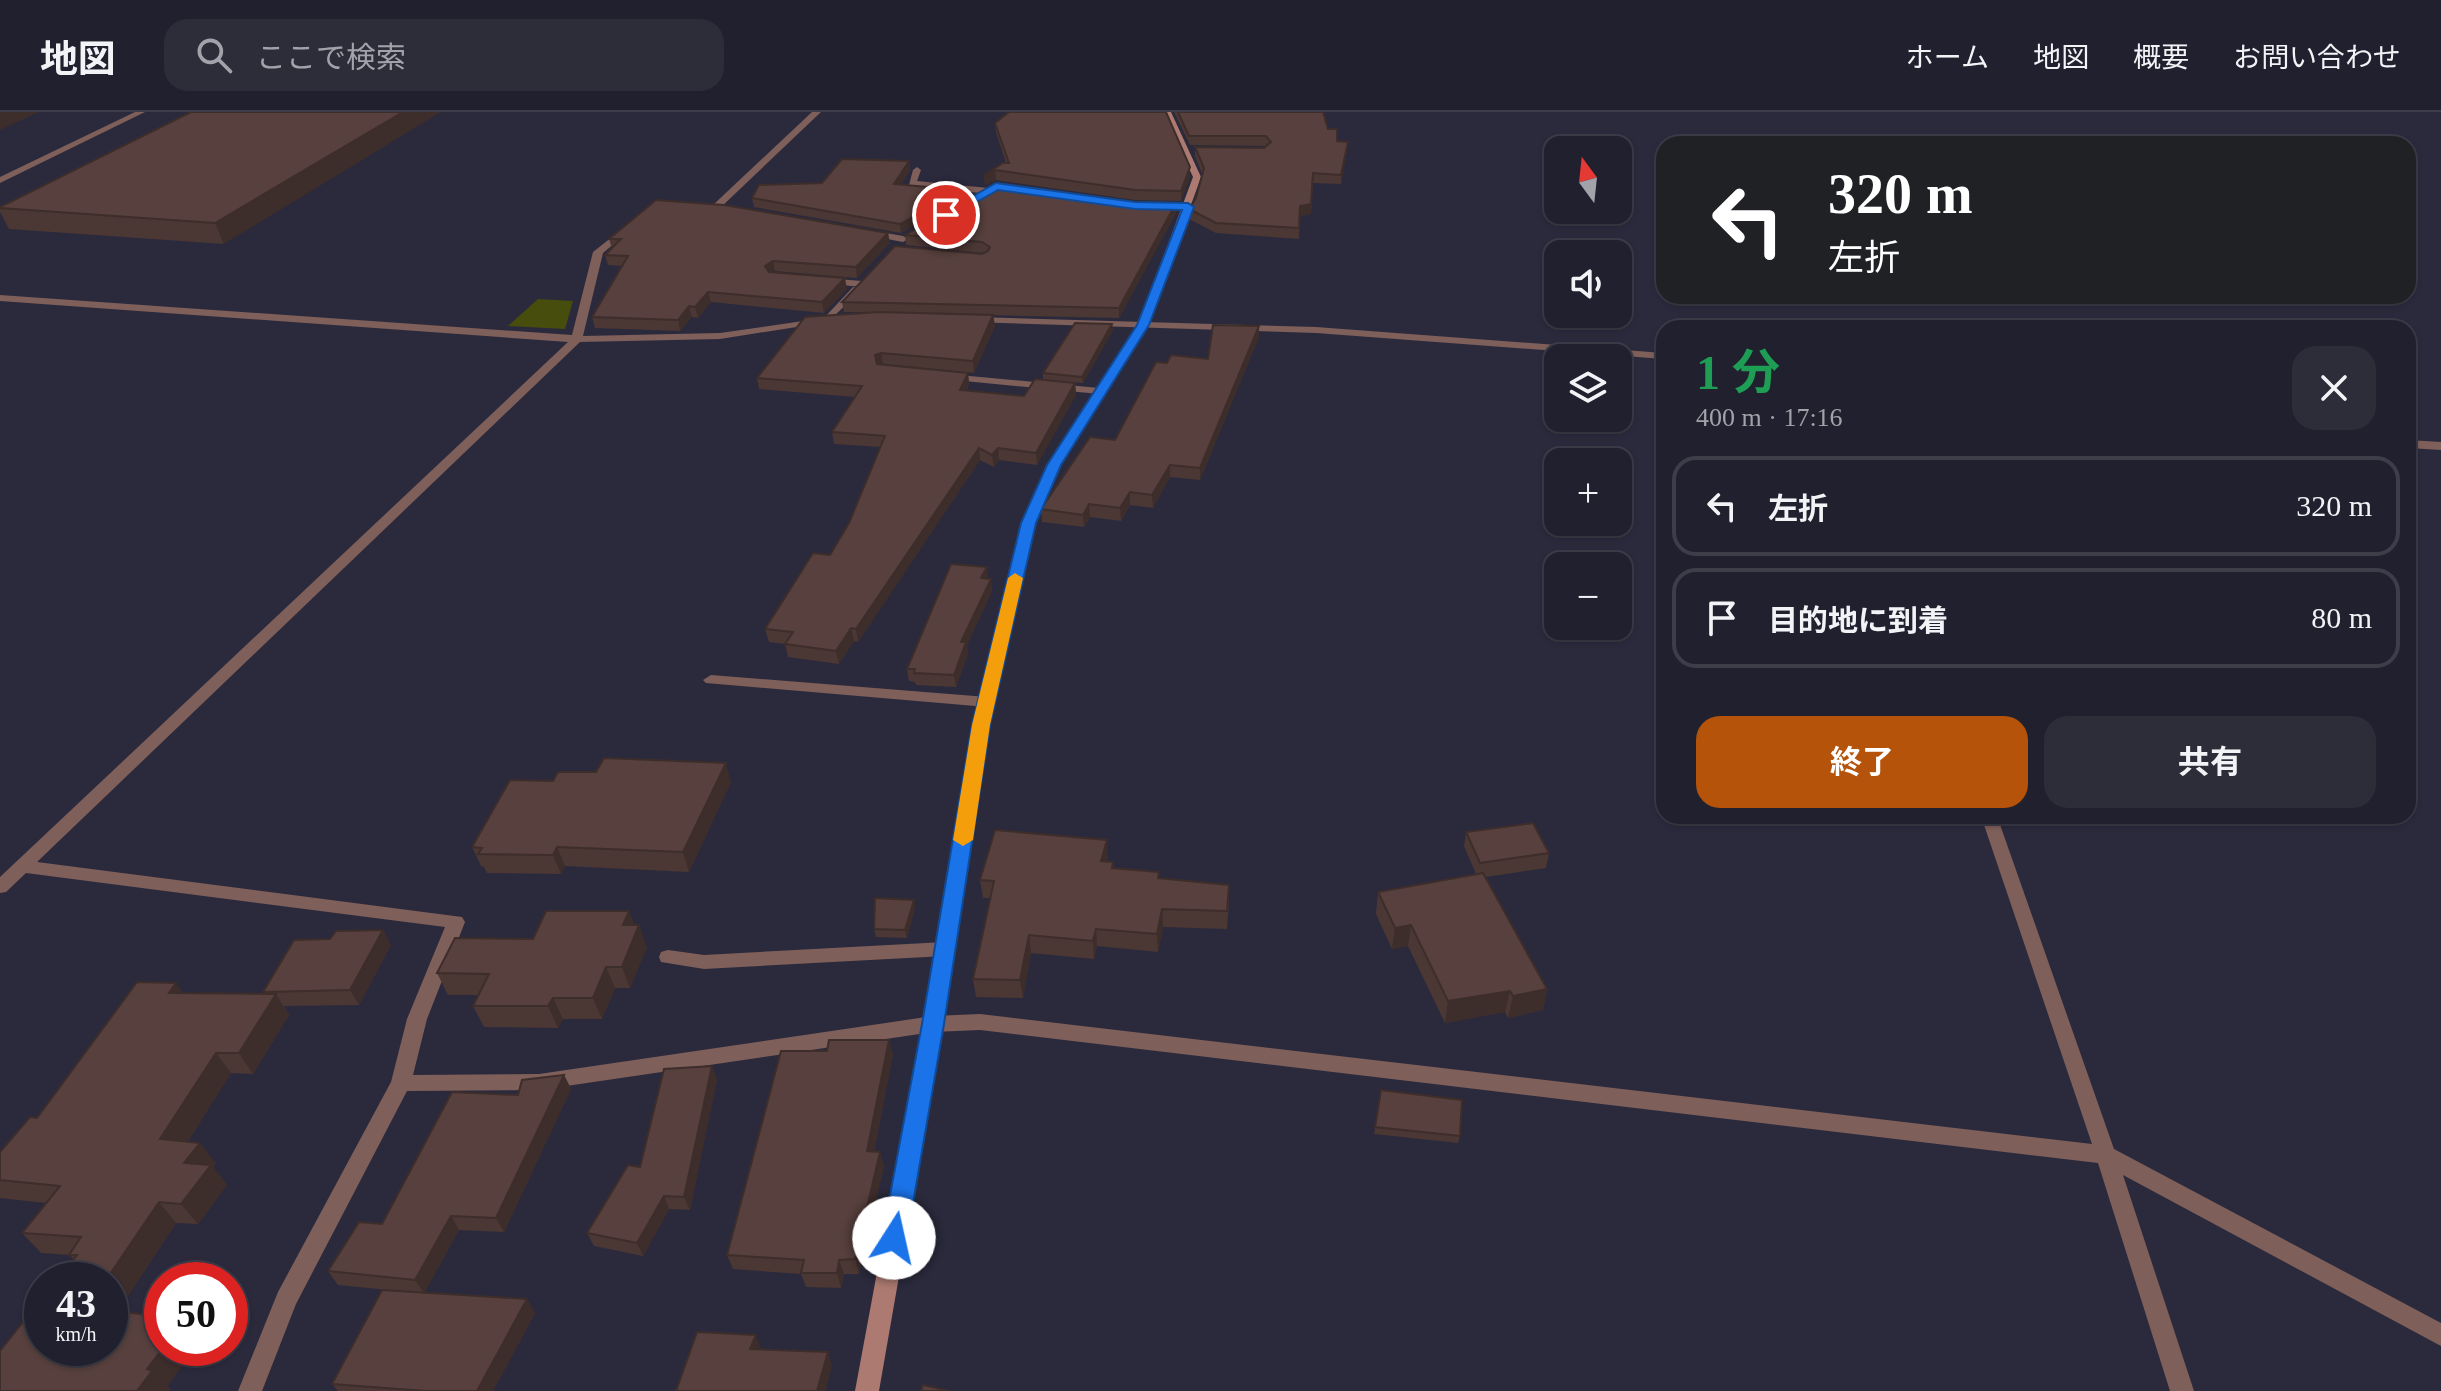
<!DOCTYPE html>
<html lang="ja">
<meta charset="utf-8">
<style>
body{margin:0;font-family:"Times New Roman","Noto Sans JP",serif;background:#2d2d3a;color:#f1f3f6;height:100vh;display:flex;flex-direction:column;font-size:30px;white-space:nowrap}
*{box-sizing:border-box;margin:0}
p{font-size:26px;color:#a2a3aa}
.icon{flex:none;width:44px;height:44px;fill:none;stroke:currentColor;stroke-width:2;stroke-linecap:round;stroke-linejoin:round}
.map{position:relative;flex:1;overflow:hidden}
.side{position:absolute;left:1656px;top:208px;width:760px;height:504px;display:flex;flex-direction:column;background:#20202e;border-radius:24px;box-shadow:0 2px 6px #0004,0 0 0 2px #3d3e4a}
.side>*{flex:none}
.top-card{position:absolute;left:1656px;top:24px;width:760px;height:168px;border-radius:24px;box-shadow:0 2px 6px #0004,0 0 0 2px #3d3e4a;background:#202124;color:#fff;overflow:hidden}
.needle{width:52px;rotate:345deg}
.controls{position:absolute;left:1544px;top:24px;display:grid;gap:16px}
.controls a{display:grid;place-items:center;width:88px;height:88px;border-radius:16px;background:#20202e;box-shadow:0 2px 6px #0004,0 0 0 2px #3d3e4a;font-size:40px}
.speed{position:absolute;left:24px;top:1150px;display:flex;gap:16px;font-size:40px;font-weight:700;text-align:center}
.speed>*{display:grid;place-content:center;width:104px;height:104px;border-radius:50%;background:#20202e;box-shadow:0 2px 6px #0004,0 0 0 2px #3d3e4a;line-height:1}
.speed small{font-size:20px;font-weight:400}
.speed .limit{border:12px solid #d22;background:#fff;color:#111}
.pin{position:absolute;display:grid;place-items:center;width:68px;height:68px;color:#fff;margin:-34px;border:4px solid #fff;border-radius:50%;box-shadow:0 2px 8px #0007}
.me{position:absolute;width:88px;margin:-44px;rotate:10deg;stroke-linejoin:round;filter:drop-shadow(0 0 6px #0008)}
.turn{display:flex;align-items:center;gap:28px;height:168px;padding:0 40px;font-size:36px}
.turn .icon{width:104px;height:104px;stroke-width:2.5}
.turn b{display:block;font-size:56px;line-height:68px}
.round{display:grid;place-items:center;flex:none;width:84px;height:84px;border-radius:24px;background:#2d2d3a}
.headline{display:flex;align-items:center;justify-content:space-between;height:136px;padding:0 40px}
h1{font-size:48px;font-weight:700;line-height:60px;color:#1e9e55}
.cta{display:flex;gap:16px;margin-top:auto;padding:16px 40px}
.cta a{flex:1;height:92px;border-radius:24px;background:#b45309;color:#fff;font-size:32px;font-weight:700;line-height:92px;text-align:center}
.cta a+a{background:#2d2d3a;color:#f1f3f6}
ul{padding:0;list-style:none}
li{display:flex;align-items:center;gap:24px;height:100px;margin:0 16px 12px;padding:0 24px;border:4px solid #3d3e4a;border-radius:24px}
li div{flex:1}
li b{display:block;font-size:30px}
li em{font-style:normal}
header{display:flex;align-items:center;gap:48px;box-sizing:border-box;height:112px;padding:0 40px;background:#20202e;border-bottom:2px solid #3d3e4a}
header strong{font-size:38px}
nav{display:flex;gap:44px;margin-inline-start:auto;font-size:28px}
.search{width:560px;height:72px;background:#2d2d3a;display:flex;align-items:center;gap:20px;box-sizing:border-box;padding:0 28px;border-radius:24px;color:#a2a3aa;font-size:30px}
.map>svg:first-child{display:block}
.green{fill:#474d0c}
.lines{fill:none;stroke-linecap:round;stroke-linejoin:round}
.service{fill:#7f5f59;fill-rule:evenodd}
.minor{fill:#7f5f59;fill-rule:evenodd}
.secondary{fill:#ad7a71;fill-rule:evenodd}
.wall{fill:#4b3734}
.shaded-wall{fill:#3d2d2b}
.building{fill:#57403d;stroke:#3d2d2b;stroke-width:2}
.route{fill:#1a73e8;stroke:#114b97;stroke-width:2}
.slow{fill:#f59e0b}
</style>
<header>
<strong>地図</strong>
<div class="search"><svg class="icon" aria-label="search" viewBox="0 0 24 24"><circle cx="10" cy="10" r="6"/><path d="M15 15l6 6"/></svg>ここで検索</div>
<nav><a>ホーム</a><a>地図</a><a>概要</a><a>お問い合わせ</a></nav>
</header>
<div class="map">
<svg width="2441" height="1279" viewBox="0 0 2441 1279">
<rect width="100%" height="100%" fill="#2b2a3d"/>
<path class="green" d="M538,187L573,189L565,217L508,214Z"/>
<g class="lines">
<path class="service" d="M917,55L921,58L917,69L988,76L993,79L988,82L909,73L913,58Z
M825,166L862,169L867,172L862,175L821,171L820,169Z
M948,262L1099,276L1105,279L1099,282L944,267L942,265Z
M711,563L987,585L995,590L987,595L706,571L703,568Z
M945,830L952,832L954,837L952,842L945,844L704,857L661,850L659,845L661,840L668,838L704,843Z"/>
<path class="minor" d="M135,0H145L0,71V65Z
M812,0H821L719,97H713V93Z
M626,114L629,115V119L603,141L583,224L720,221L824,206L853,175L862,177L828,210L720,227L580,230L37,750L462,805L465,810L427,907L413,963L539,962L933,904L980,902L2092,1032L1981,704H1997L2114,1037L2441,1211V1234L2123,1063L2194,1279H2170L2098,1051L980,918L933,920L539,978L407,979L296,1192L262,1279H238L278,1180L391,970L407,907L445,815L26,761L6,780L0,781V765L568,230L0,189V183L572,223L593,140Z
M869,118L903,124L908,127L903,130L866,123L864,121Z
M975,205L1316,215L1664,241V247L1316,221L971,210V206Z
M2408,328L2441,330V338L2408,336Z"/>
<path class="secondary" d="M1163,0H1171L1201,65L1148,213L1060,353L1035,411L989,613L943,912L879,1279H855L923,912L973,613L1021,411L1048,353L1138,213L1193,65Z"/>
</g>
<path class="wall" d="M191,0L224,132L9,117L0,100V95Z
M1174,0H1323L1328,17L1337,29L1348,30L1341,72L1313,71L1311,102L1300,104L1299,127L1216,121L1189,107V97L1196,86L1202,62L1195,44V35L1264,36L1266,34L1190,33Z
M995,11L1190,65L1181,89L1135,88L996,68L985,73L984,63L1006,51L996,20Z
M909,49L910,58L901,73L961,78L962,87L901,121L754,95L752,86L822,71Z
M1134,90L1176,91V101L1119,206L987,203H993L995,214L974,261L883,252L968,261L969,272L967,278L1024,284L1075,271L1076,283L1037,353L999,348L994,355L980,348L858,530L854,529L839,552L788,545L785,532L769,530L765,517L830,443L849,411L881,335L834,332L832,320L855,285L759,277L757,266L872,200H844L842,190L984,141L906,133L905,123Z
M609,127L890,131L857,166L775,159L774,160L847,177L824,201L711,190L698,206L692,205L680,219L595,216L592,205L622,154L608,153L605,143L612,136Z
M1112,212L1113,218L1083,271L1043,268V261Z
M1259,214V225L1200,368L1170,365L1153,396L1130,393L1121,409L1090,405L1084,415L1042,410L1041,397L1115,328L1167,251L1208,247Z
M987,455L988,467H991L992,479L967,533L968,542L956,575L916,573L915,570L909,569L907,557Z
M553,669L731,670L689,760L565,754L561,762L487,761L484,755L481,754L472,735Z
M1466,720L1549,741L1546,756L1486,765L1547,877L1543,898L1508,906L1505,900L1445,911L1408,834L1392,837L1376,802L1378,780L1476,762L1464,734Z
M1108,745L1107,750H1113L1114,756L1159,760V767L1229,790L1227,817L1163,815L1158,840L1097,834L1094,847L1031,841L1023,886L976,885L973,867L990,786H983L980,768Z
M914,788L915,795L907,826L876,825L874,817Z
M629,799L634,813L647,835L630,876H615L602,907H563L558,916L484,915L473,894L479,883H448L437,861L533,827Z
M383,818L391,833L359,893L284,894L289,903L253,962L231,961L188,1029L216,1051L213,1055L227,1073L198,1112L176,1111L118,1199L170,1278V1279H0L73,1147L70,1143L41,1141L22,1121L46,1091L0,1086V1040L37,1006L183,881L265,882L263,880L330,827Z
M893,942L874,1040L884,1054L859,1162H844L841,1176L806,1175L801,1162L733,1157L727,1143Z
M564,963L571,977L504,1120L459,1118L424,1181L527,1187L535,1201L493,1279H338L332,1272L419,1181L338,1173L328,1159L382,1112L518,983Z
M717,967L690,1098L669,1097L643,1144L594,1134L587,1121L640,1055Z
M1381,978L1460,1024L1458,1031L1374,1022Z"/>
<path class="shaded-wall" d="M0,0H39L0,18Z
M403,0H441L224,132L215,111Z
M1348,30L1347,39L1341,72V63Z
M909,49L910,58L896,81L894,72Z
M1190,55V65L1181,89V79Z
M995,58L996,68L985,73L984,63Z
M1313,61L1311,102L1300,104V94Z
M961,78L962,87L901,121L900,112Z
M1176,91V101L1119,206V196Z
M888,121L890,131L857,166L856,155Z
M773,149L775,159L767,164L765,154Z
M845,166L847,177L824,201L822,190Z
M708,180L711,190L698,206L695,195Z
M689,194L692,205L680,219L678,208Z
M993,203L995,214L974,261L973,249Z
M1112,212L1113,218L1083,271L1082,265Z
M1259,214V225L1200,368V356Z
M881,241L883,252L877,254L875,243Z
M968,261L969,272L962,289L960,278Z
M1075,271L1076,283L1037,353L1036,341Z
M979,336L980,348L858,530L856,517Z
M998,336L999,348L994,355L992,343Z
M1170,353V365L1153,396L1152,383Z
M1130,380V393L1121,409L1120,396Z
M1089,392L1090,405L1084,415L1083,403Z
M987,455L988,467L981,466Z
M991,467L992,479L967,533L968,542L956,575L954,563L961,530Z
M851,516L854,529L839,552L836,539Z
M726,651L731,670L689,760L683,740Z
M1107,728L1108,745L1102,767L1101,749Z
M557,735L565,754L561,762L553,743Z
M914,788L915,795L907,826L905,818Z
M1162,797L1163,815L1158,840L1157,822Z
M629,799L637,819L639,813L647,835L630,876L622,855L623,813Z
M1411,813L1408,834L1392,837L1395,816Z
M1096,817L1097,834L1094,847L1093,829Z
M383,818L391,833L359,893L350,878Z
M1029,823L1031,841L1023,886L1020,868Z
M606,855L615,876L602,907L593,886Z
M176,871L191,892L169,881Z
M1547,877L1543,898L1508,906L1513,884Z
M1510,879L1505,900L1445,911L1448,889Z
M276,882L289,903L253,962L239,941Z
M553,886L563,907L558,916L548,894Z
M889,928L893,942L871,1054L867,1039Z
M216,941L231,961L176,1047L160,1027Z
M712,954L717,967L690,1098L684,1085Z
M564,963L571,977L504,1120L496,1106Z
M200,1031L216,1051L213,1055L227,1073L198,1112L181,1092L184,1051Z
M880,1040L884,1054L859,1162L855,1147Z
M664,1084L669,1097L643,1144L637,1131Z
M159,1090L176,1111L110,1211V1168H106Z
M451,1104L459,1118L424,1181L415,1168Z
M839,1148L844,1162L841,1176L837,1161Z
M527,1187L535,1201L493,1279H477Z
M756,1223L761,1237H750Z
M163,1236H195L167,1275L170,1278V1279H137L147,1257Z
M828,1240L832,1254L826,1279H817Z"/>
<path class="building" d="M191,0H403L215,111L0,96V95Z
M1009,0H1166L1190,55L1181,79L1135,78L995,58L984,63L1003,51H1009L995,11Z
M1178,0H1323L1328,17H1337V29L1348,30L1341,63L1313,61L1311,92L1300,94L1299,116L1216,111L1189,97L1196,86L1204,56L1195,35L1264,36L1271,30L1266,24H1189Z
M842,47L909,49L894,72L961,78L900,112L752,86L759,73L822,71Z
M997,71L1134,90L1176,91L1119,196L842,190L895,134L982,142L988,139L990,135L982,130L905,123Z
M656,88L724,93L888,121L856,155L773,149L765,154L769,160L845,166L822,190L708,180L695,195L689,194L678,208L592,205L628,144L605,143L621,127H609Z
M879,200L993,203L973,249L881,241L875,243L877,252L968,261L960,278L1024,284L1035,267L1075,271L1036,341L998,336L992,343L979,336L856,517L851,516L836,539L785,532L793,520L765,517L813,441L830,443L849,411L885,324L832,320L862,274L757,266L805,205Z
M1075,211L1112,212L1082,265L1043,261Z
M1213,213L1259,214L1200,356L1170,353L1152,383L1130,380L1120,396L1089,392L1083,403L1041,397L1090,325L1115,328L1156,250L1167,251L1171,243L1208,247Z
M951,452L987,455L981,466L991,467L961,530H966L954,563L914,561L915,557H907Z
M604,646L726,651L683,740L557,735L553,743L478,742L482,736L472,735L510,668L553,669L558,660H596Z
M1533,711L1549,741L1480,751L1466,720Z
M995,718L1107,728L1101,749L1113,750L1112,756L1159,760L1158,766L1229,773L1227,799L1162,797L1157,822L1096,817L1093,829L1029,823L1020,868L973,867L994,769L980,768Z
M1483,761L1547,877L1513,884L1510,879L1448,889L1411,813L1395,816L1378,780Z
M875,786L914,788L905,818L874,817Z
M546,799H629L623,813H639L622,855H606L593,886H553L548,894H473L489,862L437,861L455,826L533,827Z
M383,818L350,878L263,880L294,828L330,827L336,819Z
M137,870L176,871L169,881L276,882L239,941H216L160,1027L200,1031L184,1051L211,1053L181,1092L159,1090L106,1168H57L77,1143H69L81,1125L22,1121L60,1074L0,1068V1040L30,1005L37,1006Z
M829,928H889L867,1039L880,1040L855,1147L839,1148L837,1161H801L804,1148L727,1143L781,939H827Z
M712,954L684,1085L664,1084L637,1131L587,1121L628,1053L640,1055L664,957Z
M564,963L496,1106L451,1104L415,1168L328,1159L359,1110L382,1112L452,980L518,983L522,968Z
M1381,978L1462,988L1460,1024L1375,1015Z
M382,1178L527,1187L477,1279H426L332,1272Z
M42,1186V1236H110V1198L162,1205L163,1236L147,1257L152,1259L137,1279H0V1239Z
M697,1220L756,1223L750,1237L828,1240L817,1279H676Z
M923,1273L950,1279H921Z"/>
<path class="route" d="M996,71L1135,90L1188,91L1194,95L1149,213L1061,353L1036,411L990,613L944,912L907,1126L903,1134L894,1137L886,1134L882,1126L922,912L972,613L1021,411L1047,353L1137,213L1182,98L1135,97L998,78L950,105L940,103Z"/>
<path class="slow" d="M1015,461L1023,466L990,613L973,728L963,734L953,728L972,613L1008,466Z"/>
</svg>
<div class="controls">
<a><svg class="needle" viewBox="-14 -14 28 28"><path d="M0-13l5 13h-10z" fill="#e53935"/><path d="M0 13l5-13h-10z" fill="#a2a3aa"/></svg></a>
<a><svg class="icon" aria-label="sound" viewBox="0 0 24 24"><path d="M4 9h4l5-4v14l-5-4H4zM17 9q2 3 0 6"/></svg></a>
<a><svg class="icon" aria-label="layers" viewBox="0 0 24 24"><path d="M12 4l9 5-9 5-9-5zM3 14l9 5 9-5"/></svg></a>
<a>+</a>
<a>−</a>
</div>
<div class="speed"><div>43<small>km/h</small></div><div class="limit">50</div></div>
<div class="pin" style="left:946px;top:103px;background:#d93025"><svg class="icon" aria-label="arrive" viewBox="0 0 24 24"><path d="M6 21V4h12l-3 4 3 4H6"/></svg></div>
<svg class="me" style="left:894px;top:1126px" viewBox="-20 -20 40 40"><circle r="19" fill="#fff"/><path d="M0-13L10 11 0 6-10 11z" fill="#1a73e8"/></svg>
<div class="top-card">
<div class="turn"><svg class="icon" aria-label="left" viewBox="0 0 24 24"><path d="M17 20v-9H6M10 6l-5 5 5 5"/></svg><div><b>320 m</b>左折</div></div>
</div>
<section class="side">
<div class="headline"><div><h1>1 分</h1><p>400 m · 17:16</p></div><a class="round"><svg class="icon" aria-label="close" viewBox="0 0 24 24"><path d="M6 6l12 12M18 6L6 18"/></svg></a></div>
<ul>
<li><svg class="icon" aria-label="left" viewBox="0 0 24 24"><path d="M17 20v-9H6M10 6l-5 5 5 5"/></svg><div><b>左折</b></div><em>320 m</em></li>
<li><svg class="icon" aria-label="arrive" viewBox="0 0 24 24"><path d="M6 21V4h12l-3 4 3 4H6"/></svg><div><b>目的地に到着</b></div><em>80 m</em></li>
</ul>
<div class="cta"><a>終了</a><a>共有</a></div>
</section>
</div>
